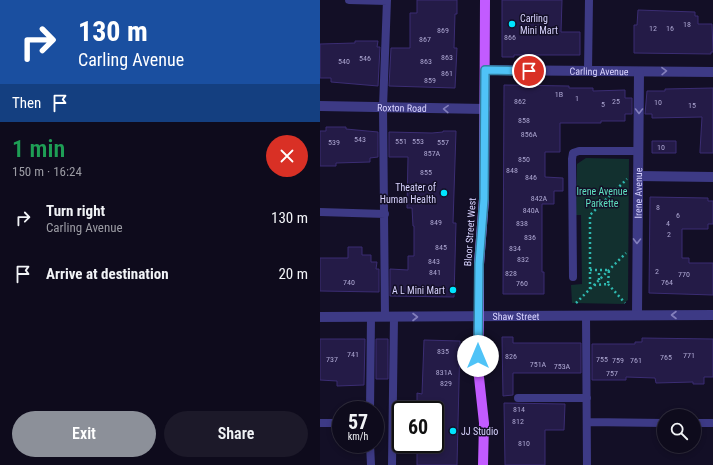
<!DOCTYPE html>
<meta charset="utf-8">
<style>
body{margin:0;font-family:"Roboto Condensed",sans-serif;background:#1c1929;color:#f1f3f6;height:100vh;display:flex;flex-direction:column;font-size:15px;white-space:nowrap}
*{box-sizing:border-box;margin:0}
p{font-size:13px;color:#9b9ba3}
.icon{flex:none;width:22px;height:22px;fill:none;stroke:currentColor;stroke-width:2;stroke-linecap:round;stroke-linejoin:round}
.map{position:relative;flex:1;overflow:hidden}
.side{display:flex;flex-direction:column;background:#0e0b1c;width:320px}
.side>*{flex:none}
.guide{background:#1a4fa0;color:#fff;overflow:hidden}
.tools{position:absolute;left:337px;top:409px;display:grid;gap:8px}
.tools a{display:grid;place-items:center;width:44px;height:44px;border-radius:50%;background:#0e0b1c;box-shadow:0 2px 6px #0003,0 0 0 1px #2e2b3b;font-size:20px}
.speed{position:absolute;left:12px;top:401px;display:flex;gap:8px;font-size:20px;font-weight:700;text-align:center}
.speed>*{display:grid;place-content:center;width:52px;height:52px;border-radius:50%;background:#0e0b1c;box-shadow:0 2px 6px #0003,0 0 0 1px #2e2b3b;line-height:1}
.speed small{font-size:10px;font-weight:400}
.speed .limit{border:2px solid #111;border-radius:6px;background:#fff;color:#111}
.pin{position:absolute;display:grid;place-items:center;width:34px;height:34px;color:#fff;margin:-17px;border:2px solid #fff;border-radius:50%;box-shadow:0 1px 4px #0007}
.me{position:absolute;width:44px;margin:-22px;rotate:0deg;stroke-linejoin:round;filter:drop-shadow(0 0 3px #0008)}
.turn{display:flex;align-items:center;gap:14px;height:84px;padding:0 12px;font-size:18px}
.turn .icon{width:52px;height:52px;stroke-width:2.5}
.turn b{display:block;font-size:28px;line-height:34px}
.then{display:flex;align-items:center;height:38px;padding:0 12px;background:#0003;gap:8px;font-size:15px}
.round{display:grid;place-items:center;flex:none;width:42px;height:42px;border-radius:21px;background:#1c1929}
.head{display:flex;align-items:center;justify-content:space-between;height:68px;padding:0 12px}
h1{font-size:24px;font-weight:600;line-height:30px;color:#1e9e55}
.cta{display:flex;gap:8px;margin-top:auto;padding:8px 12px}
.cta a{flex:1;height:46px;border-radius:24px;background:#8c9099;color:#fff;font-size:16px;font-weight:600;line-height:46px;text-align:center}
.cta a+a{background:#1c1929;color:#f1f3f6}
ul{padding:0;list-style:none}
li{display:flex;align-items:center;gap:12px;height:56px;padding:0 12px}
li div{flex:1}
li b{display:block;font-size:15px}
li em{font-style:normal}
main{display:flex;flex:1;min-height:0}
.map>svg:first-child{display:block}
.green{fill:#12302f}
.building{fill:#241b47;stroke:#3b2d73}
.lines{fill:none;stroke-linecap:round;stroke-linejoin:round}
.path{stroke:#2fb8b0;stroke-width:2.5;stroke-dasharray:2 3;stroke-linecap:butt}
.service{stroke:#3d3a85;stroke-width:8}
.minor{stroke:#3d3a85;stroke-width:10}
.primary{stroke:#c25bff;stroke-width:10}
.oneway{stroke:#837fbc}
.route-casing{stroke:#337fa1;stroke-width:10}
.route{stroke:#4fc3f7;stroke-width:7}
.poi-dot{fill:#00e5ff;stroke:#130f26;stroke-width:1.5}
.labels{text-anchor:middle;dominant-baseline:central;stroke-width:3;stroke-linejoin:round;paint-order:stroke}
.number-label{font-size:8px;fill:#aca6d1}
.poi-label{font-size:10px;fill:#d9d4ff;stroke:#130f26;text-anchor:start}
.street-label{font-size:10px;fill:#d9d4ff;stroke:#130f26}
.park-label{font-size:10px;fill:#5fe0c0;stroke:#130f26}
</style>
<main>
<section class="side">
<div class="guide">
<div class="turn"><svg class="icon" aria-label="right" viewBox="0 0 24 24"><path d="M7 20v-9h11M14 6l5 5-5 5"/></svg><div><b>130 m</b>Carling Avenue</div></div>
<div class="then">Then<svg class="icon" aria-label="arrive" viewBox="0 0 24 24"><path d="M6 21V4h12l-3 4 3 4H6"/></svg></div>
</div>
<div class="head"><div><h1>1 min</h1><p>150 m · 16:24</p></div><a class="round" style="background:#d93025;color:#fff"><svg class="icon" aria-label="close" viewBox="0 0 24 24"><path d="M6 6l12 12M18 6L6 18"/></svg></a></div>
<ul>
<li><svg class="icon" aria-label="right" viewBox="0 0 24 24"><path d="M7 20v-9h11M14 6l5 5-5 5"/></svg><div><b>Turn right</b><p>Carling Avenue</p></div><em>130 m</em></li>
<li><svg class="icon" aria-label="arrive" viewBox="0 0 24 24"><path d="M6 21V4h12l-3 4 3 4H6"/></svg><div><b>Arrive at destination</b></div><em>20 m</em></li>
</ul>
<div class="cta"><a>Exit</a><a>Share</a></div>
</section>
<div class="map">
<svg width="393" height="465" viewBox="0 0 393 465">
<rect width="100%" height="100%" fill="#130f26"/>
<path class="green" d="M266,158L309,159L308,300L303,304L252,303L251,285L262,284L261,215H256L257,164Z"/>
<path class="building" d="M97,0H137V14H135L134,48H137L135,88L69,86L71,48H90V13H97Z
M182,0H242L241,32H260V55H194V57H182Z
M318,10L375,12V16H378V24H392L393,52H391V54L314,53V25H317Z
M35,41H58L57,47H60L58,86L11,82V78H0V44L35,43Z
M184,85L249,86V88H273V91L305,90V98H312V114H305V121H281V123H240V152H225V177L243,178V191H234V204H222V272H224V294H183Z
M393,88V153H380V151L382,117L332,118V114H325L327,91H345V89Z
M6,127H26V129L58,132V157L50,158V162L16,163V166H0V131H6Z
M123,131H136L133,223H136L134,297L70,296V269L88,270V256H94V226H93L92,208H87L88,157H69V132L112,133L123,132Z
M332,141H356V153H332Z
M330,197L388,198V201H393V224H388V229H362V258H369V263H393V295L329,293Z
M28,247H42V255H51V262H57L56,269H59V292L0,291V258H28Z
M182,337H193V343H261V373H193V395L183,396Z
M322,338L393,339V377H384V384H373V382L336,383L335,378L306,377V380H272V344H315V342H322Z
M0,339H45L44,385L17,386V381L0,380Z
M56,339H68V379H56Z
M104,340L140,341L137,465H97V444H115V410H97V393L102,394Z
M184,403L245,404L244,430H225V465H185Z"/>
<g class="lines">
<path class="path" d="M270,270H289L288,284L275,285
M279,280V270
M288,284L305,303
M270,289V215L307,179
M256,303L306,253"/>
<path class="service" d="M29,0L67,1
M268,71L269,0
M0,212L65,214
M253,277L252,159L253,153L259,151H319
M266,315L267,465
M65,317L63,107L67,0
M198,398H267
M50,410L51,317
M268,422L344,423
M0,423H21
M374,423H393
M50,444L51,465
M72,465L74,317"/>
<g class="minor">
<path id="s1" d="M165,70L393,72"/>
<path id="s2" d="M0,106L165,109"/>
<path d="M318,176L393,177"/>
<path id="s3" d="M317,315L319,72"/>
<path id="s4" d="M0,317L393,315"/>
</g>
<path class="primary" d="M163,465L164,423L158,368L159,316V264L164,199L165,0"/>
</g>
<defs><path id="oneway-chevron" d="M-2-3.5L2.5 0L-2 3.5" fill="none" stroke-width="1.6" stroke-linecap="round" stroke-linejoin="round"/></defs>
<g class="oneway">
<use href="#oneway-chevron" transform="translate(344 71) rotate(-1)"/>
<use href="#oneway-chevron" transform="translate(126 109) rotate(-178)"/>
<use href="#oneway-chevron" transform="translate(319 111) rotate(90)"/>
<use href="#oneway-chevron" transform="translate(317 241) rotate(91)"/>
<use href="#oneway-chevron" transform="translate(354 315) rotate(-180)"/>
<use href="#oneway-chevron" transform="translate(95 317)"/>
</g>
<g class="lines">
<g class="route-casing">
<path id="route" d="M158,356L159,264L164,199L165,70L209,71"/>
</g>
<use href="#route" class="route"/>
</g>
<g class="poi-dot">
<circle cx="192" cy="24" r="4"/>
<circle cx="124" cy="193" r="4"/>
<circle cx="133" cy="290" r="4"/>
<circle cx="133" cy="431" r="4"/>
</g>
<g class="labels">
<g class="number-label">
<text x="367" y="24">18</text>
<text x="333" y="28">12</text>
<text x="350" y="28">16</text>
<text x="123" y="30">869</text>
<text x="190" y="37">866</text>
<text x="105" y="39">867</text>
<text x="127" y="57">863</text>
<text x="45" y="58">546</text>
<text x="24" y="61">540</text>
<text x="106" y="61">863</text>
<text x="127" y="73">861</text>
<text x="110" y="80">859</text>
<text x="239" y="94">1B</text>
<text x="257" y="98">1</text>
<text x="200" y="101">862</text>
<text x="296" y="101">25</text>
<text x="338" y="102">10</text>
<text x="283" y="104">5</text>
<text x="372" y="105">15</text>
<text x="204" y="120">858</text>
<text x="209" y="134">856A</text>
<text x="40" y="139">543</text>
<text x="81" y="141">551</text>
<text x="98" y="141">553</text>
<text x="14" y="142">539</text>
<text x="123" y="142">557</text>
<text x="341" y="147">10</text>
<text x="112" y="153">857A</text>
<text x="204" y="159">850</text>
<text x="192" y="170">848</text>
<text x="106" y="172">855</text>
<text x="211" y="177">846</text>
<text x="219" y="198">842A</text>
<text x="338" y="207">8</text>
<text x="211" y="210">840A</text>
<text x="358" y="215">6</text>
<text x="116" y="222">849</text>
<text x="202" y="223">838</text>
<text x="348" y="223">4</text>
<text x="349" y="234">2</text>
<text x="210" y="237">836</text>
<text x="121" y="247">845</text>
<text x="195" y="248">834</text>
<text x="203" y="259">832</text>
<text x="114" y="261">843</text>
<text x="337" y="271">2</text>
<text x="115" y="272">841</text>
<text x="191" y="273">828</text>
<text x="364" y="274">770</text>
<text x="29" y="282">740</text>
<text x="347" y="282">764</text>
<text x="202" y="283">760</text>
<text x="123" y="351">835</text>
<text x="33" y="354">741</text>
<text x="369" y="355">771</text>
<text x="191" y="356">826</text>
<text x="346" y="357">765</text>
<text x="12" y="359">737</text>
<text x="282" y="359">755</text>
<text x="298" y="360">759</text>
<text x="316" y="360">761</text>
<text x="218" y="364">751A</text>
<text x="242" y="366">753A</text>
<text x="124" y="372">831A</text>
<text x="292" y="373">757</text>
<text x="126" y="383">829</text>
<text x="199" y="409">814</text>
<text x="198" y="421">812</text>
<text x="204" y="443">810</text>
</g>
<g class="poi-label">
<text x="200" y="18">Carling<tspan x="200" dy="12">Mini Mart</tspan></text>
<text x="116" y="187" text-anchor="end">Theater of<tspan x="116" dy="12">Human Health</tspan></text>
<text x="125" y="290" text-anchor="end">A L Mini Mart</text>
<text x="141" y="431">JJ Studio</text>
</g>
<g class="street-label">
<text stroke="none"><textPath href="#s1" startOffset="114">Carling Avenue</textPath></text>
<text stroke="none"><textPath href="#s2" startOffset="82">Roxton Road</textPath></text>
<text stroke="none"><textPath href="#s3" startOffset="122">Irene Avenue</textPath></text>
<text transform="translate(150 232) rotate(-86)">Bloor Street West</text>
<text stroke="none"><textPath href="#s4" startOffset="196">Shaw Street</textPath></text>
</g>
<g class="park-label">
<text x="282" y="191">Irene Avenue<tspan x="282" dy="12">Parkette</tspan></text>
</g>
</g>
</svg>
<div class="tools">
<a><svg class="icon" aria-label="search" viewBox="0 0 24 24"><circle cx="10" cy="10" r="6"/><path d="M15 15l6 6"/></svg></a>
</div>
<div class="speed"><div>57<small>km/h</small></div><div class="limit">60</div></div>
<div class="pin" style="left:209px;top:71px;background:#d93025"><svg class="icon" aria-label="arrive" viewBox="0 0 24 24"><path d="M6 21V4h12l-3 4 3 4H6"/></svg></div>
<svg class="me" style="left:158px;top:356px" viewBox="-20 -20 40 40"><circle r="19" fill="#fff"/><path d="M0-13L10 11 0 6-10 11z" fill="#4fc3f7"/></svg>
</div>
</main>
